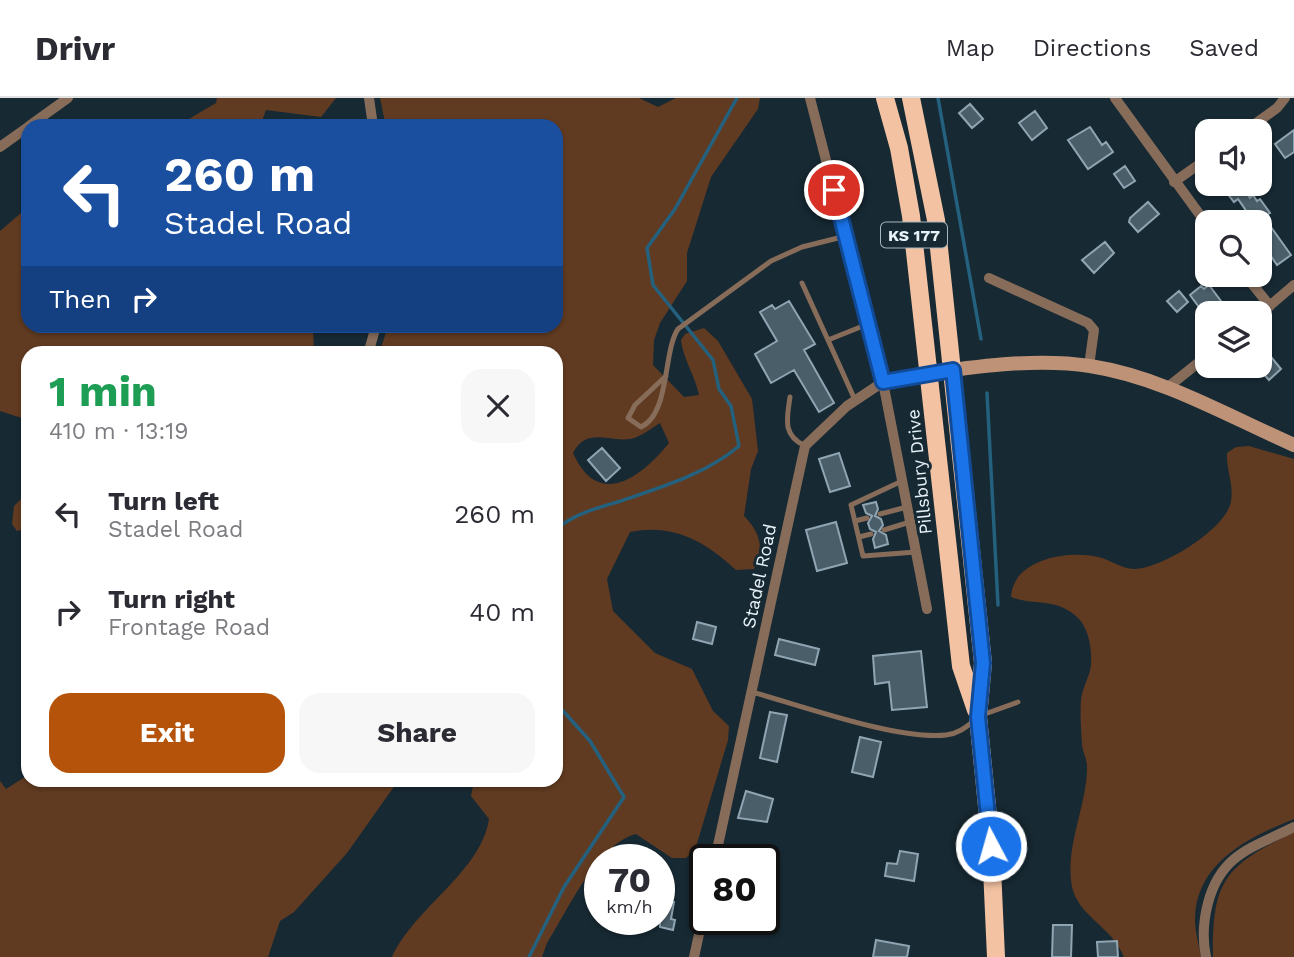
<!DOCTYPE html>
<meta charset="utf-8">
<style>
body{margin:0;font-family:"Work Sans",sans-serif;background:#f7f7f7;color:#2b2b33;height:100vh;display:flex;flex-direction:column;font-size:26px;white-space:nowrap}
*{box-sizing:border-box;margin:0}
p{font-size:23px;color:#7c7c81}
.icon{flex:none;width:38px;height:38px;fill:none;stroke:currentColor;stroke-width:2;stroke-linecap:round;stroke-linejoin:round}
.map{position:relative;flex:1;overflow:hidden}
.sheet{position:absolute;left:21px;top:248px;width:542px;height:441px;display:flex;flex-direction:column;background:#fff;border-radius:21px;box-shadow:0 2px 5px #0004}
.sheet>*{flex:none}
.guide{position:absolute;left:21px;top:21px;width:542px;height:214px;border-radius:21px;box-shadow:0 2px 5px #0004;background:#1a4fa0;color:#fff;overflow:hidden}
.fabs{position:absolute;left:1195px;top:21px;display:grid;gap:14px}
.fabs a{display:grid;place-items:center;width:77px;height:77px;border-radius:14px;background:#fff;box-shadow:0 2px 5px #0004;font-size:35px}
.speed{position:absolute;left:584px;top:746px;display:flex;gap:14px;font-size:35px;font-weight:700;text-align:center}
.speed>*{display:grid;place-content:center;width:91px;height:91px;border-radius:50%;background:#fff;box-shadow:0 2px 5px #0004;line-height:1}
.speed small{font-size:18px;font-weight:400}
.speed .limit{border:4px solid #111;border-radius:10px;background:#fff;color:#111}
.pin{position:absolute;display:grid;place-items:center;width:60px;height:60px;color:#fff;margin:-30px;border:4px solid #fff;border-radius:50%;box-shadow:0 2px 7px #0007}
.me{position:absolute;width:77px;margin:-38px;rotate:354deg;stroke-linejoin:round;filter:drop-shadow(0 0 5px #0008)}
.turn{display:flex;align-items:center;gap:24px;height:147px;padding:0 28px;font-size:32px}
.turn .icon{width:91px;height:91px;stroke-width:2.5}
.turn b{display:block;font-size:49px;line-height:60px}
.then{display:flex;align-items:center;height:66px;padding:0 28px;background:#0003;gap:14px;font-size:26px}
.round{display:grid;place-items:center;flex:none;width:74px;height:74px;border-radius:21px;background:#f7f7f7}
.summary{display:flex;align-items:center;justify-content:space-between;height:119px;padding:0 28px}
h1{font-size:42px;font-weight:700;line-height:52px;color:#1e9e55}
.cta{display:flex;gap:14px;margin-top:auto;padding:14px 28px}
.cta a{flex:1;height:80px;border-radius:21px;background:#b45309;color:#fff;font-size:28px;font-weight:700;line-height:80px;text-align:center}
.cta a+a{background:#f7f7f7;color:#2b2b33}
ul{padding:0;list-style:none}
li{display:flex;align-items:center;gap:21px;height:98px;padding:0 28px}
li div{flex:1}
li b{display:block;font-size:26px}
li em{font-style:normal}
header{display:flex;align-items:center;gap:42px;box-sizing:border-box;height:98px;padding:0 35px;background:#fff;border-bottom:2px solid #e1e1e2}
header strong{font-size:33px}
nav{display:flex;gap:38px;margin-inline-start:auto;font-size:24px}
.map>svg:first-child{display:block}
.green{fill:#613b21;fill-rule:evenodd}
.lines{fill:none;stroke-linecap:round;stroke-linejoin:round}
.stream{stroke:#24617e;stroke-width:3.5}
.building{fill:#4a5e69;stroke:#90a5b2;stroke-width:2}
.service{stroke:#876c5a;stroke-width:5}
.minor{stroke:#876c5a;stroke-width:10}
.secondary{stroke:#be9276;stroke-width:14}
.trunk{stroke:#f2c2a2;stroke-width:18}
.route-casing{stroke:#114b97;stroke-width:18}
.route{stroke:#1a73e8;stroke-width:12}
.labels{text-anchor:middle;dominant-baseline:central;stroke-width:6;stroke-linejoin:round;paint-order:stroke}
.shield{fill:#172933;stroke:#a9b6be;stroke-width:2}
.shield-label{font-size:16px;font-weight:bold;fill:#e7f2f9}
.street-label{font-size:18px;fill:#e7f2f9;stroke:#172933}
</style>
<header>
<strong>Drivr</strong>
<nav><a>Map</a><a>Directions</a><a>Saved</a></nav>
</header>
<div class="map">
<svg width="1294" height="859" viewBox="0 0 1294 859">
<rect width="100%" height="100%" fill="#172933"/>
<path class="green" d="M217,0H336L321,19L266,12L260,28H177L216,5Z
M380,0H639L658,9L676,0H760L758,11L711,79L687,155V183L660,225L654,242L653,267L684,299L699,297C695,277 683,261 681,242L685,236L704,230L718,243L752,301L758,353L751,371L744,418C760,434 765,450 754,471L736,472C705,443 673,425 630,434L607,481L613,513L655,555L692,571L713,613L729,628L728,642L695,752L686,760H672L636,736C597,746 568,812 547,845L542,859H392C415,809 481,774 489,721L471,698L474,683L556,682V256H379L388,228H556V28H392L385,24ZM660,325L669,345C640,381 598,411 573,355C587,329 607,344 630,341C639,340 652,330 660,325Z
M28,109V228H313L314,255L28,256V322L0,313V133Z
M1249,348L1294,361V721C1249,739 1195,765 1195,822C1195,834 1199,847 1201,859H1124C1111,826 1074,818 1071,782C1067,742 1088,705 1087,666C1086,659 1082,652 1082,645C1081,632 1080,615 1081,602C1082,590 1090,578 1091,567C1092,551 1089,529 1076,518C1054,499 1035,508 1011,499C1013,461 1068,452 1098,459C1109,461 1122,471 1134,471C1161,471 1227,431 1231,403C1234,387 1226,371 1227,355L1236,349Z
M28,394V430L17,433L12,426L14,408Z
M28,677V682L398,683L347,755L294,814L280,823L268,859H0V683L6,691Z
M1294,734V859H1213C1212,781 1226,768 1294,734Z"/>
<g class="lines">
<path class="stream" d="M938,0L981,241
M987,295L998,507
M556,431C576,415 597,410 621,403C662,389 706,376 739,348L731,308L719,291L713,262L653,187L647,150L675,111L737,0
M529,859L564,789L624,699L590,643L556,605"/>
</g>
<path class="building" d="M970,6L983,21L972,30L959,15Z
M1035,13L1047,30L1032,42L1019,25Z
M1090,29L1102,47L1106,44L1113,54L1088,71L1068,42Z
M1294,32V54L1285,60L1275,46Z
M1125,68L1135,83L1124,90L1114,76Z
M1220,86H1240L1250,100L1253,97L1257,103L1260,101L1270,115L1265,118L1271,129L1291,157L1277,167L1260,142V124H1238L1249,117L1238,101L1234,104Z
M1148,104L1159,116L1138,134L1129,124L1130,120Z
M1105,144L1114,155L1094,175L1082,162Z
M1209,187L1224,207L1213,215H1208L1207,220L1190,197L1201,188L1204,191Z
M1179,193L1188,204L1177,214L1167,203Z
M789,203L815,246L804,252L834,305L819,314L794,272L771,285L755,256L777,243L760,214L772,207L775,211Z
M1267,254L1281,271L1269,282L1260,272V260Z
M602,350L620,370L606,383L588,362Z
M839,355L850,388L830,394L819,361Z
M876,404L878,411L875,418L881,421L883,427L879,433L886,437L888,446L875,450L873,441L876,434L870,431L868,425L872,418L866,415L863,407Z
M836,424L847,465L817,473L806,432Z
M697,524L716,529L712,546L693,541Z
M779,541L819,551L815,567L775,557Z
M921,553L927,609L892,612L889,584L875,586L873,558Z
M770,614L787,617L777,664L760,660Z
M860,639L881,644L873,679L852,674Z
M746,693L773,701L767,724L738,720Z
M900,753L918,756L914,783L885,778L887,765L897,766Z
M660,800L674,804L671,821L675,822L673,832L660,829Z
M1053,827H1072L1071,859H1052Z
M876,842L909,848L907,859H873Z
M1117,843L1118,859H1098L1097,844Z"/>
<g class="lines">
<path class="service" d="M802,185L828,242L868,226
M828,242L855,302
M666,278L635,307L628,320L641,329C670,316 663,253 678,231L771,163L802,149L846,138
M790,299C787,321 782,337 805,348
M902,383L851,407L863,458L916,454
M880,416L907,409
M855,423L867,420
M884,432L910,424
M859,439L871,436
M752,594C803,608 896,642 946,637C957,636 965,630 974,623
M982,617L1018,604"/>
<path class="minor" d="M369,0L373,28
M810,0L883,284L927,511
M1115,0L1208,128
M29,28L68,0
M1245,33L1277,10L1285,0
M0,49L28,29
M1174,84L1208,60
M1245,177L1270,208
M989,180L1088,225L1094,232L1089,268
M1260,216L1294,187
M368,256L376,228
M1168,289L1208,257
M715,761L805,348L847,308L883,284L930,275
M694,859L705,809
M1206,859C1202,840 1203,824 1208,805C1221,756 1252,750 1294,729"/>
<path class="secondary" d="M930,275C981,268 1038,260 1090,268C1162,279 1228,318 1294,347"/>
<path class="trunk" d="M885,0L899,50L911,118L961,568L976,612
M911,0L936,122L983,565L978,619L991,748L996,859"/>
</g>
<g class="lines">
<g class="route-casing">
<path id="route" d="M834,92L883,284L953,272L983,565L978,619L991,748"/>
</g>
<use href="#route" class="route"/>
</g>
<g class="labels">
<rect class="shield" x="881" y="124.5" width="66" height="25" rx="5"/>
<g class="shield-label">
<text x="914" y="137">KS 177</text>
</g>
<g class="street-label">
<text transform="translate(919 374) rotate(-96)">Pillsbury Drive</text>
<text transform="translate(759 478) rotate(-78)">Stadel Road</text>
</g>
</g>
</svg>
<div class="fabs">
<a><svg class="icon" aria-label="sound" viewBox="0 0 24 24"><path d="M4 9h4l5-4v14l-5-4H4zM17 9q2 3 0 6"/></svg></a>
<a><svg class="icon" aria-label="search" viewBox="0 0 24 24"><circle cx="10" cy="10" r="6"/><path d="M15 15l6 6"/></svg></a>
<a><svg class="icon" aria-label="layers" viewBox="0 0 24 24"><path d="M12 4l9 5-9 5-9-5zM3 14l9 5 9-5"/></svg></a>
</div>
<div class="speed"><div>70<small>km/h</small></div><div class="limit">80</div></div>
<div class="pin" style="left:834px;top:92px;background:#d93025"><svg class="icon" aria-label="arrive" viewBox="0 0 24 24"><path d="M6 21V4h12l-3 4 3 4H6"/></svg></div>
<svg class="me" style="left:991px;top:748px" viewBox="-20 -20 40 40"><circle r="17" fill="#1a73e8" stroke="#fff" stroke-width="3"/><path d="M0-11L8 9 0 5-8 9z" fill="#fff"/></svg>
<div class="guide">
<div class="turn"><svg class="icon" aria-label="left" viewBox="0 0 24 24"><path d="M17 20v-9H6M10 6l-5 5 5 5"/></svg><div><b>260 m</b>Stadel Road</div></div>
<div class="then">Then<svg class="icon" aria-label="right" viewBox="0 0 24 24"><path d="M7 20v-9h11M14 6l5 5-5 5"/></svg></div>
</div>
<section class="sheet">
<div class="summary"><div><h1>1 min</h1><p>410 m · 13:19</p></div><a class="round"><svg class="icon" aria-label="close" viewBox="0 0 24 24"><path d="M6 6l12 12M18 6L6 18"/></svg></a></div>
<ul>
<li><svg class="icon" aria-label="left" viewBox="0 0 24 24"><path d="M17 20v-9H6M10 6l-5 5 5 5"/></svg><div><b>Turn left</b><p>Stadel Road</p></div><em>260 m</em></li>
<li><svg class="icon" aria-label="right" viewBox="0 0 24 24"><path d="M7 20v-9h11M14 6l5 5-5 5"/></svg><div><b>Turn right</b><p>Frontage Road</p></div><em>40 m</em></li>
</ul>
<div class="cta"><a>Exit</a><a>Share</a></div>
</section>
</div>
